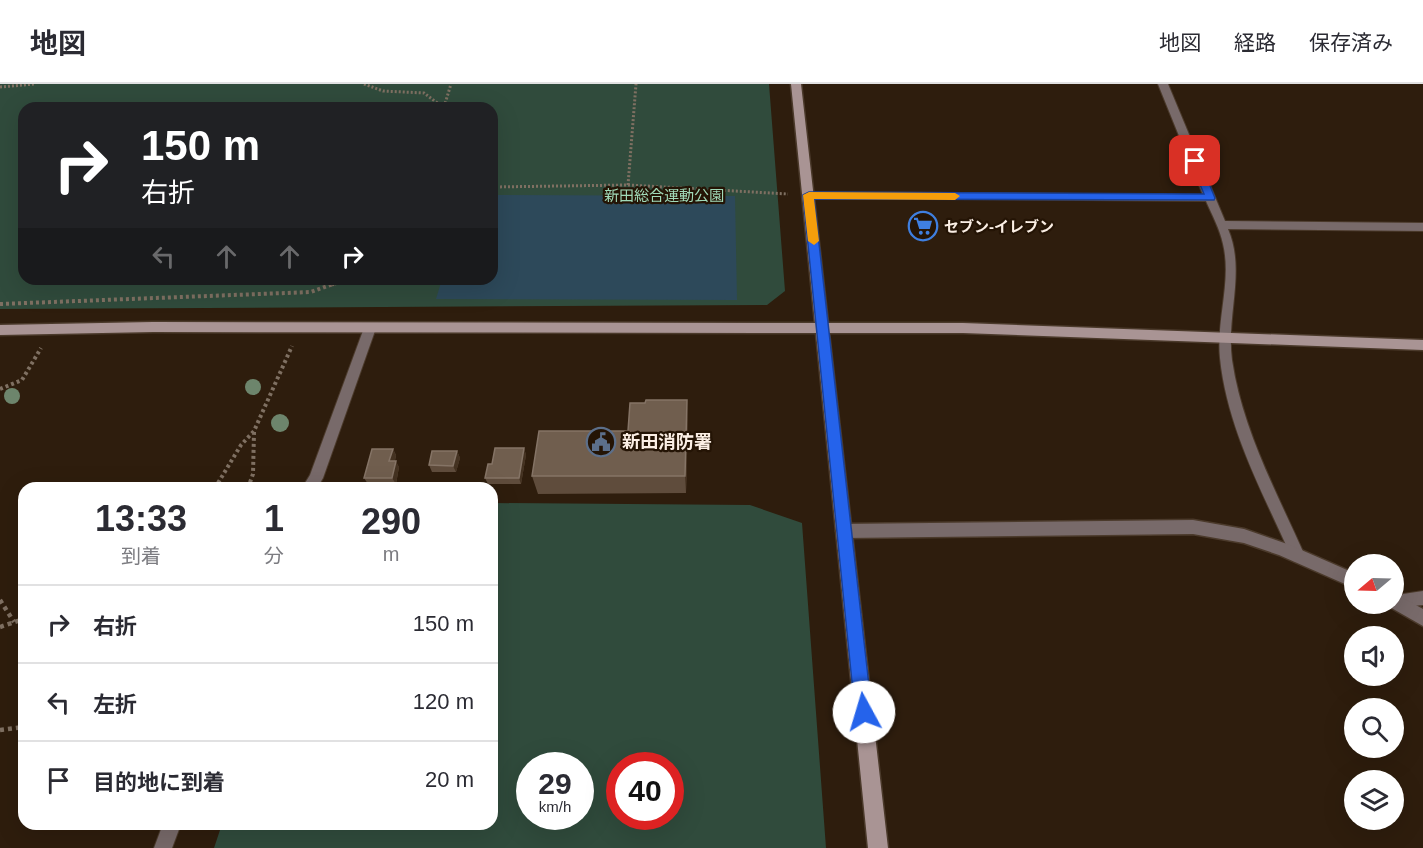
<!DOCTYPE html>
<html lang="ja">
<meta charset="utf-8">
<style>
body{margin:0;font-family:Helvetica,"Noto Sans JP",sans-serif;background:#f2f2f3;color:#2b2b33;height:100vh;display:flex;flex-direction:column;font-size:22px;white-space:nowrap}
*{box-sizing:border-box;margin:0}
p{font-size:20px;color:#7c7c81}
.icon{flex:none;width:33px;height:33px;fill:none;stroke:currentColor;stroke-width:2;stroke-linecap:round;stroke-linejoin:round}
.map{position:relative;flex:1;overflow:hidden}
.drawer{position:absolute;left:18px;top:398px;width:480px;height:348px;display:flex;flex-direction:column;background:#fff;border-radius:18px;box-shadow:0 6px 24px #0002}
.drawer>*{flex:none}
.top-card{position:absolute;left:18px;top:18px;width:480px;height:183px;border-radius:18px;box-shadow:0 6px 24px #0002;background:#202124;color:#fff;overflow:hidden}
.needle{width:39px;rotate:251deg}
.buttons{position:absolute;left:1344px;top:470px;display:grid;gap:12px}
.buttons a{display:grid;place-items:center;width:60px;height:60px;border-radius:50%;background:#fff;box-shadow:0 6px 24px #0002;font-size:30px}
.speed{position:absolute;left:516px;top:668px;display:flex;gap:12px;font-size:30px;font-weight:700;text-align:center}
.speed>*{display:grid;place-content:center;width:78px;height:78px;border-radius:50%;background:#fff;box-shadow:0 6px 24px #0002;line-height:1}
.speed small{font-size:15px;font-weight:400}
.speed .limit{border:9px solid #d22;background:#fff;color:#111}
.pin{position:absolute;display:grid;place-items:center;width:51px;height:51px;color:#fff;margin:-26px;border-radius:12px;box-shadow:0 3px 9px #0006}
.me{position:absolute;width:66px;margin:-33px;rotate:354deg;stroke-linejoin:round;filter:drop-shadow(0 0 4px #0008)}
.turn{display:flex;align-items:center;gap:21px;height:126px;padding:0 24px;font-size:27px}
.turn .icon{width:78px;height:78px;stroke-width:2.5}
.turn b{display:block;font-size:42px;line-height:51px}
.lanes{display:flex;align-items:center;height:57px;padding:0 24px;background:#0003;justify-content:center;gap:30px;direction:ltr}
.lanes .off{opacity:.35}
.eta{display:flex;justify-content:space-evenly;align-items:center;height:102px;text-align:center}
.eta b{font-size:36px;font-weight:800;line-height:42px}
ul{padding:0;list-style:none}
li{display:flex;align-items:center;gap:18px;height:78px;padding:0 24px;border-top:2px solid #e1e1e2}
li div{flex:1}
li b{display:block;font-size:22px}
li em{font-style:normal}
header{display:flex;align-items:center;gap:36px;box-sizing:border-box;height:84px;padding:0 30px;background:#fff;border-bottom:2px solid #e1e1e2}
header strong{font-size:28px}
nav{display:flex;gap:33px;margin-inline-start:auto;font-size:21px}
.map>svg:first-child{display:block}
.green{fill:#304b3c;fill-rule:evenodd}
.water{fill:#2d495a}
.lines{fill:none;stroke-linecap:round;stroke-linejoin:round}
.lane-casing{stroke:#4b3a2b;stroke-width:2}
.street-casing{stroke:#4b3a2b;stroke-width:3}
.secondary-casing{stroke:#4b3a2b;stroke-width:3}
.path-far2{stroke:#7f7062;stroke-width:3;stroke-dasharray:2 2;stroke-linecap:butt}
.path-far1{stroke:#7f7062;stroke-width:4;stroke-dasharray:3 3;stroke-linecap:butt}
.path{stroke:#7f7062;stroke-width:4.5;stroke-dasharray:4 4;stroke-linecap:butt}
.lane{fill:#786a6a;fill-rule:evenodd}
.street{fill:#786a6a;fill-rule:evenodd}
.secondary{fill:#a99494;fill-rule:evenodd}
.tree{fill:#6d856c}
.wall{fill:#5f4c3c}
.shaded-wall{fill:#443221}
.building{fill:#705e4e;stroke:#857466;stroke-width:1.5}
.route{fill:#2563eb;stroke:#184099;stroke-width:1.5}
.slow{fill:#f59e0b}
.labels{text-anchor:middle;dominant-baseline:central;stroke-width:4.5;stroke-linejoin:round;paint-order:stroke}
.far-park-label{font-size:15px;fill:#a1dab9;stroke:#241405}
.far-poi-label{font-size:15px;font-weight:bold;fill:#fbefe5;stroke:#241405;text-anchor:start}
.poi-label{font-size:18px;font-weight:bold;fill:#fbefe5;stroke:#241405;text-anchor:start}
</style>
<header>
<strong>地図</strong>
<nav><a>地図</a><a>経路</a><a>保存済み</a></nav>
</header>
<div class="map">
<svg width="1423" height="764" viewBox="0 0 1423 764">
<rect width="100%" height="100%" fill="#2e1d0d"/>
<path class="green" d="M0,0H769L785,207L767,221L0,225ZM24,24H492V195H24Z
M492,419L750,421L802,439L826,764H214L222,740H492ZM530,681H580V732H530ZM620,681H670V732H620Z"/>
<path class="water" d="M492,111L735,112L737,216L436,215L442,195H492Z"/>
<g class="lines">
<g class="lane-casing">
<path id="lane" d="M1158,0H1168L1225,137L1423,139V147L1228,145C1246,187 1226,231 1232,276C1242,345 1277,409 1305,472L1303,477L1298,478L1293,477L1291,472C1263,409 1227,344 1220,274C1216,236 1232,197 1223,160C1220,145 1212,131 1206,117L809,114L804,111L809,108L1203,111Z
M370,240L376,244L323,394L317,404H302L310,391L364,244Z
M1423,507V521L1412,522L1402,528L1397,526L1394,521L1403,510Z
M163,740H181L172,764H154Z"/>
</g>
<g class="street-casing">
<path id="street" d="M1193,436L1244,445L1290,461L1354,489V504L1279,471L1244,459L1193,450L844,454L838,452L836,447L838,442L844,440Z
M1394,509L1423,525V542L1388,522L1387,519H1394Z"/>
</g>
<g class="secondary-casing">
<path id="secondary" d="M791,0H801L828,239H963L1423,256V266L963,249H829L888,764H868L816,249L153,248L0,251V241L153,238L815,239Z"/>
</g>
<path class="path-far2" d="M364,0L383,7L424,9L444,24
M0,3L35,0
M444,23L451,0
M628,101L636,0
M492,103L628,101L788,110
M332,201L349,195"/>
<path class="path-far1" d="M0,220L311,208L336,199
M0,305L22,296L41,264
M215,404L241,361L254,347L292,262
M248,404L253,390L254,348"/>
<path class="path" d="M0,516L14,538
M0,543L24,535
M0,646L24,643"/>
<use href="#lane" class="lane"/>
<use href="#street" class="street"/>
<use href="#secondary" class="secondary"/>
</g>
<g class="tree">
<circle cx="253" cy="303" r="8"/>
<circle cx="12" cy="312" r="8"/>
<circle cx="280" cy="339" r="9"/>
</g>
<path class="wall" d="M688,335L686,409L538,410L532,392L628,347Z
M524,364L526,371L521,400H488L485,394L492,380Z
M393,365L396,371L395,377L399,383L396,400H368L364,394Z
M457,367L460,374L456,388H432L429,381Z"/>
<path class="shaded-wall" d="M687,316L688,335L686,409L685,392Z
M524,364L526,371L521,400L519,394Z
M393,365L396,371L393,384L389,377Z
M457,367L460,374L456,388L453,382Z
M396,377L399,383L396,400L392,394Z"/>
<path class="building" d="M646,316H687L685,392H532L539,347H628L630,319H645Z
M495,364H524L519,394H485L488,380H492Z
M372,365H393L389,377H396L392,394H364Z
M432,367H457L453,382L429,381Z"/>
<path class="route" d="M1195,74L1200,77L1215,114L1214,116L814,115L872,628L869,634L864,637L858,634L855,628L803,111L809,108L1204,110L1190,77Z"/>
<path class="slow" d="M809,108L955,109L960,112L955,116L814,115L819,157L814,161L808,157L803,111Z"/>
<defs>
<g id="supermarket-ring" transform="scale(1.5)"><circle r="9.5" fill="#241405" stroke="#3f7fe0" stroke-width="1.5"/><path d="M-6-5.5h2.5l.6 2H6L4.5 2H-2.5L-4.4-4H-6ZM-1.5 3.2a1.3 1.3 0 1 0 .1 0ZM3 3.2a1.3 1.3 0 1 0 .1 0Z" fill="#3f7fe0"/></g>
<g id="civic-ring" transform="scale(1.5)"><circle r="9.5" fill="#241405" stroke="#5c6f8a" stroke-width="1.5"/><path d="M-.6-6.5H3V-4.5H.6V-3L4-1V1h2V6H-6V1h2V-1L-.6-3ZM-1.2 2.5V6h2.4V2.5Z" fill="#5c6f8a"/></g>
</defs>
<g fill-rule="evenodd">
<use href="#supermarket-ring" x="923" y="142"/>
<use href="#civic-ring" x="601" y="358"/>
</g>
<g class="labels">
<g class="far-park-label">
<text x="664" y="111">新田総合運動公園</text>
</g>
<g class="far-poi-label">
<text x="944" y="142">セブン-イレブン</text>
</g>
<g class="poi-label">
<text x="622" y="358">新田消防署</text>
</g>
</g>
</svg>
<div class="buttons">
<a><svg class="needle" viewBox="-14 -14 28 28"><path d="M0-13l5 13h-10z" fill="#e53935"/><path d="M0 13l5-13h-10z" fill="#7c7c81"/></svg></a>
<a><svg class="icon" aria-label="sound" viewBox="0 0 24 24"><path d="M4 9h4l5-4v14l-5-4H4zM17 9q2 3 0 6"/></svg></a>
<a><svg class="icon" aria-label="search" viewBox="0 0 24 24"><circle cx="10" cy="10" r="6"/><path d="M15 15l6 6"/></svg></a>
<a><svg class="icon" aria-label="layers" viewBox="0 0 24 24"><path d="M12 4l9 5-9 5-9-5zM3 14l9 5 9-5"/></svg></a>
</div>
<div class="speed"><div>29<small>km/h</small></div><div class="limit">40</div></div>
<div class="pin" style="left:1195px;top:77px;background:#d93025"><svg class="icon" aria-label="arrive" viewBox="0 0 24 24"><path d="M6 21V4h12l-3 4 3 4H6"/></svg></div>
<svg class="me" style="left:864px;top:628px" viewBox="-20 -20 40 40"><circle r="19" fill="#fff"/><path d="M0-13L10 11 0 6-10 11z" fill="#2563eb"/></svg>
<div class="top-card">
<div class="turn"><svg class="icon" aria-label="right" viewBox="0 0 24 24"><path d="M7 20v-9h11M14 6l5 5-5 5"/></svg><div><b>150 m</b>右折</div></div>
<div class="lanes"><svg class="icon off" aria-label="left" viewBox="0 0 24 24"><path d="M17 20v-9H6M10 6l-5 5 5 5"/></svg><svg class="icon off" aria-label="ahead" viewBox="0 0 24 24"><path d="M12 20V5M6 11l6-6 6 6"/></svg><svg class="icon off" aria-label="ahead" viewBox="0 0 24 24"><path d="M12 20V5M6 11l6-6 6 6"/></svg><svg class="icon" aria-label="right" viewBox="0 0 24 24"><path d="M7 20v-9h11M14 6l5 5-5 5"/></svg></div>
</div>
<section class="drawer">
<div class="eta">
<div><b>13:33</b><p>到着</p></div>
<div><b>1</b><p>分</p></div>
<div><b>290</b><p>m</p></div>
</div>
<ul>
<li><svg class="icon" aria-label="right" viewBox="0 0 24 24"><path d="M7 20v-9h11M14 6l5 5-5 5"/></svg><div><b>右折</b></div><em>150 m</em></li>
<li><svg class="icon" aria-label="left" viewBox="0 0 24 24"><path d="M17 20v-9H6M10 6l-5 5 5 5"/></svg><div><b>左折</b></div><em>120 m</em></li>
<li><svg class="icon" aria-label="arrive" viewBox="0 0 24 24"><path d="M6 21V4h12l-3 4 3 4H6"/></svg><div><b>目的地に到着</b></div><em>20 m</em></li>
</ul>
</section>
</div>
